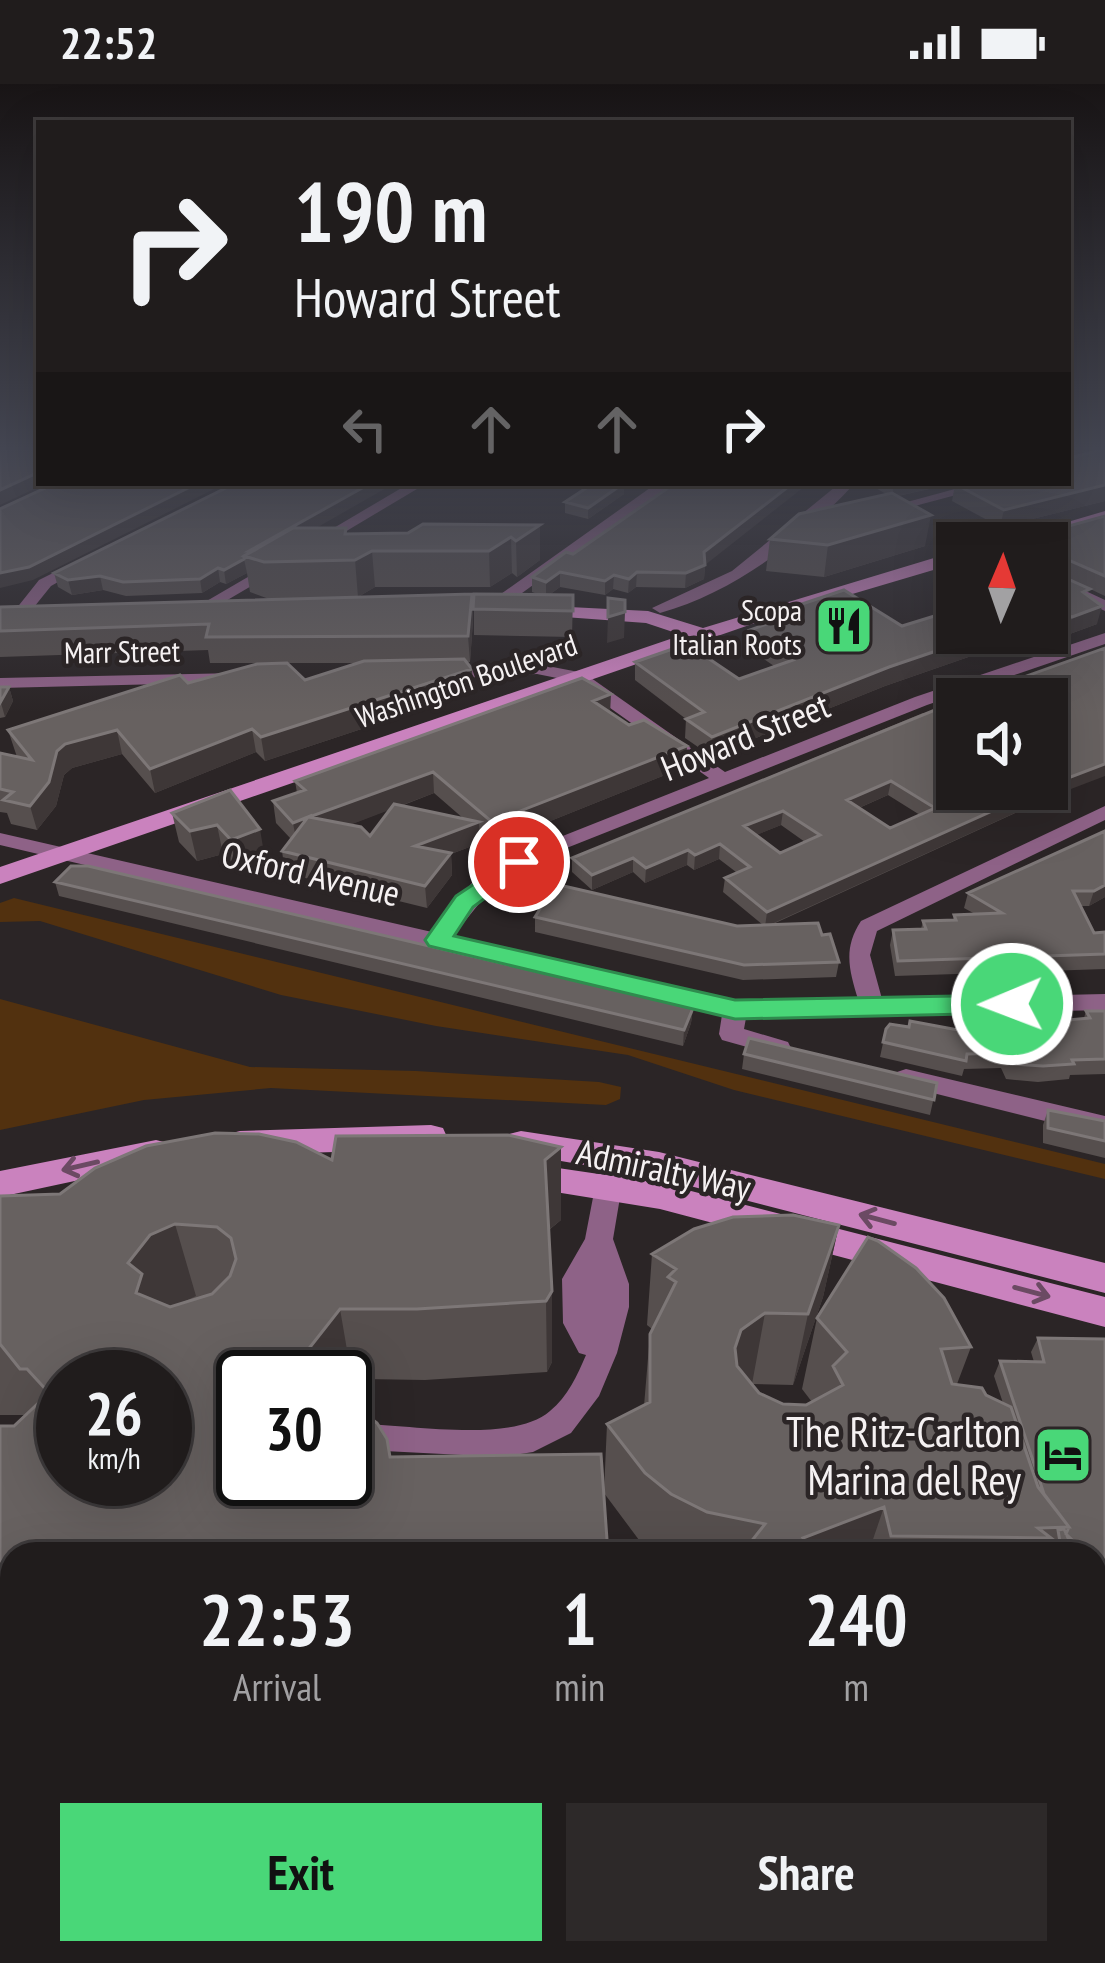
<!DOCTYPE html>
<style>
body{margin:0;font-family:"PT Sans Narrow",sans-serif;background:#2d2929;color:#f1f3f6;height:100vh;display:flex;flex-direction:column;font-size:45px;white-space:nowrap}
*{box-sizing:border-box;margin:0}
p{font-size:39px;color:#a2a1a3}
.icon{flex:none;width:66px;height:66px;fill:none;stroke:currentColor;stroke-width:2;stroke-linecap:round;stroke-linejoin:round}
.map{position:relative;flex:1;overflow:hidden}
.sheet{position:absolute;left:0px;top:1458px;width:1107px;height:423px;display:flex;flex-direction:column;background:#201c1c;border-radius:36px 36px 0 0;box-shadow:0 12px 48px #0002,0 0 0 3px #3d3a3b}
.sheet>*{flex:none}
.banner{position:absolute;left:36px;top:36px;width:1035px;height:366px;border-radius:0px;box-shadow:0 12px 48px #0002,0 0 0 3px #3d3a3b;background:#201c1c;color:#f1f3f6;overflow:hidden}
.needle{width:78px;rotate:2deg}
.tools{position:absolute;left:936px;top:438px;display:grid;gap:24px}
.tools a{display:grid;place-items:center;width:132px;height:132px;border-radius:0px;background:#201c1c;box-shadow:0 12px 48px #0002,0 0 0 3px #3d3a3b;font-size:60px}
.speed{position:absolute;left:36px;top:1266px;display:flex;gap:24px;font-size:60px;font-weight:700;text-align:center}
.speed>*{display:grid;place-content:center;width:156px;height:156px;border-radius:50%;background:#201c1c;box-shadow:0 12px 48px #0002,0 0 0 3px #3d3a3b;line-height:1}
.speed small{font-size:30px;font-weight:400}
.speed .limit{border:6px solid #111;border-radius:18px;background:#fff;color:#111}
.pin{position:absolute;display:grid;place-items:center;width:102px;height:102px;color:#fff;margin:-51px;border:6px solid #fff;border-radius:50%;box-shadow:0 3px 12px #0007}
.me{position:absolute;width:132px;margin:-66px;rotate:269deg;stroke-linejoin:round;filter:drop-shadow(0 0 9px #0008)}
.turn{display:flex;align-items:center;gap:42px;height:252px;padding:0 60px;font-size:54px}
.turn .icon{width:156px;height:156px;stroke-width:2.5}
.turn b{display:block;font-size:84px;line-height:102px}
.lanes{display:flex;align-items:center;height:114px;padding:0 60px;background:#0003;justify-content:center;gap:60px;direction:ltr}
.lanes .off{opacity:.35}
.eta{display:flex;justify-content:space-evenly;align-items:center;height:204px;text-align:center}
.eta b{font-size:72px;font-weight:700;line-height:84px}
.primary-button{display:flex;gap:24px;margin-top:auto;padding:24px 60px}
.primary-button a{flex:1;height:138px;border-radius:0px;background:#49d778;color:#111;font-size:48px;font-weight:700;line-height:138px;text-align:center}
.primary-button a+a{background:#2d2929;color:#f1f3f6}
.status{display:flex;justify-content:space-between;align-items:center;height:84px;padding:0 60px;background:#201c1c;direction:ltr}
.status svg{height:33px;fill:currentColor}
.map>svg:first-child{display:block}
.green{fill:#52310f}
.water{fill:#1e0435}
.lines{fill:none;stroke-linecap:round;stroke-linejoin:round}
.street{fill:#8e6287;fill-rule:evenodd}
.secondary{fill:#ca82be;fill-rule:evenodd}
.wall{fill:#564f4e;fill-rule:evenodd}
.shaded-wall{fill:#3e3737}
.building{fill:#676160;stroke:#7d7777;stroke-width:3;fill-rule:evenodd}
.oneway{stroke:#6b4a63}
.route{fill:#49d778;stroke:#2f8c4e;stroke-width:3}
.labels{text-anchor:middle;dominant-baseline:central;stroke-width:9;stroke-linejoin:round;paint-order:stroke}
.far-poi-label{font-size:30px;fill:#f5f1f2;stroke:#2b2526;text-anchor:end}
.far-street-label{font-size:30px;fill:#f5f1f2;stroke:#2b2526}
.street-label{font-size:36px;fill:#f5f1f2;stroke:#2b2526}
.near-poi-label{font-size:42px;fill:#f5f1f2;stroke:#2b2526;text-anchor:end}
</style>
<div class="status"><b>22:52</b><svg viewBox="0 0 49 12"><path d="M0 12V9h3v3zM5 12V6h3v6zM10 12V3h3v9zM15 12V0h3v12zM26 1h20v11H26zM47 4h2v5h-2z"/></svg></div>
<div class="map">
<svg width="1105" height="1879" viewBox="0 0 1105 1879">
<rect width="100%" height="100%" fill="#2b2526"/>
<path class="green" d="M14,814L1105,1080V1095L734,1006L628,971L436,942L281,911L40,837L0,838V819Z
M0,915L250,983L416,987L599,998L621,1003L620,1015L606,1021L271,1004L144,1016L0,1046Z"/>
<path class="water" d="M1095,1737L1105,1738V1879H0V1759L12,1758V1869H1095Z"/>
<g class="lines">
<path class="street" d="M410,399H427L323,461L310,458Z
M657,399H673L503,523H491V517Z
M840,399H855C802,456 735,508 660,529L652,524L732,487Z
M977,399H1001L881,431L874,427Z
M277,476L285,481L282,484L207,528L193,525Z
M77,477L90,480L51,502L26,533H14L12,530L39,496Z
M1047,489L1105,516V527L1047,500Z
M1105,549V560L927,621L554,769L491,805L452,853L735,918L858,915C849,886 843,864 861,837L1105,722V736L877,847L870,871L882,915L1105,910V926L746,934L744,945L788,958L791,964L788,970L779,972L722,956L719,950L722,931L0,761V749L432,848L475,795L540,761L709,694L572,597L537,590L440,595L431,590L434,586L537,580L584,589L725,688L915,613Z
M238,589L244,590V598L0,604V594Z
M906,985L1105,1032V1052L897,1000L893,994L897,988Z
M614,1062L623,1065L627,1072L613,1155L629,1200V1223L617,1269L599,1312L571,1349L533,1368L502,1373L345,1365V1343L354,1340C405,1339 511,1361 550,1327C568,1312 577,1292 586,1271L579,1269L563,1239L562,1195L585,1155L601,1072L605,1065Z"/>
<path class="secondary" d="M1105,427V438L1027,459H997Z
M957,467V479L758,538L0,800V783L682,551L646,539L537,531L527,525L530,521L648,527L703,544Z
M431,1041L443,1044L447,1053L443,1062L431,1065L240,1071L228,1068L224,1059L228,1050L240,1047Z
M521,1047L659,1068L1105,1179V1209L659,1094L509,1068L505,1059L509,1050Z
M156,1056L168,1059L172,1068L168,1077L0,1113V1087Z
M524,1079L660,1099L1105,1213V1243L660,1125L512,1101L507,1092L512,1083Z"/>
</g>
<path class="wall" d="M1105,365V417L1000,443L952,417L955,400Z
M624,399V410L588,435L565,429V418Z
M867,399H956L898,412L925,462L824,493L766,487L770,455L886,410Z
M1105,432V512L1050,486L1088,512L1097,540L1067,551L1053,544L1047,459H1031L1032,452Z
M540,441V476L517,493L512,489L490,503H375L358,513L269,515L250,508L247,489L226,500L220,498L202,509L126,512L103,506L72,511L58,503L54,489L316,444L347,450L408,449Z
M573,470L705,481L704,495L685,504L636,503L628,509L613,505L605,511L560,503L549,511H573L572,553L474,551V510L540,511L532,508V493Z
M957,478V514L935,501L938,483Z
M472,510L473,536L470,578H467L472,585L473,608L265,677L256,668L155,709L122,670L72,684L64,691L56,722L37,746L11,740L7,729L0,728V669L17,673L8,646L188,599L305,596L359,579H210L208,566L0,573V523Z
M781,527L957,549H1037L885,602L711,672L685,654L686,635L635,596V578L739,595L774,582L748,564L750,546L780,535Z
M0,603H9L13,617L5,633L0,634Z
M610,629L629,641L687,662L685,683L493,760L479,748L480,759L451,770L452,791L427,824L285,789L282,767L291,755L276,739L273,717L297,709L295,697ZM434,709L464,735L401,722ZM390,725L370,752L349,741Z
M923,629L1050,713L771,841L822,851L839,878L836,893L743,896L535,848V833L737,842L763,841L723,808L725,794L736,788L719,775L694,786L687,781L645,799L633,788L592,806L572,788V774ZM888,711L920,731L890,744L859,724ZM781,741L805,758L780,769L756,751Z
M230,706L265,775L236,785L223,770L197,777L179,758L172,729Z
M1105,747V813L1089,822H1080L1094,849L1105,848V885L895,892L890,861L893,846L921,845L923,837L953,836L954,831L975,830L964,824L968,809Z
M55,798L693,924L691,939L683,962L59,812Z
M1086,927H1105V990L1070,991L1069,995L1038,998L1006,995L1001,984L964,985L962,992L880,973L886,945L909,943L964,947L966,940L1046,938L1084,934Z
M744,970L937,999L930,1031L742,985Z
M1048,1026L1105,1037V1074L1043,1059V1041Z
M332,1076L561,1136L549,1146L552,1207V1278L547,1288L425,1296L243,1293L390,1373L604,1408L607,1340L644,1322L650,1250L652,1245L647,1241L652,1170L839,1141L823,1213L793,1301L752,1300L759,1309L783,1320L806,1321L812,1318L802,1305L817,1234L971,1263L957,1300L1003,1319L994,1292L1000,1277L1034,1278L1031,1268L1038,1254L1105,1255V1622L1101,1627H1095V1470H655L639,1456L604,1409L12,1470V1667H0V1342H14L26,1331H0V1112L60,1110Z"/>
<path class="shaded-wall" d="M1068,365H1098L1068,373Z
M39,388V399H47L0,421V406Z
M198,399H226L33,496L0,504V489Z
M371,399H395L260,476L249,467Z
M624,399V410L588,435V424Z
M793,399H809L705,481L704,495L685,504L686,489L704,468Z
M894,399H956L892,413Z
M1105,401V417L1000,443L1004,426Z
M931,431L925,462L824,493L828,461Z
M540,441V476L517,493L516,457Z
M511,453L512,489L490,503L489,467Z
M372,467L375,503L358,513L355,476Z
M244,475L247,489L226,500L224,486Z
M218,484L220,498L202,509L200,495Z
M560,488V503L546,513V498Z
M637,488L636,503L628,509L629,495Z
M614,491L613,505L605,511V497Z
M100,492L103,506L72,511L68,496Z
M472,510L473,536L470,578L468,552Z
M1102,522L1097,540L1067,551L1072,533Z
M1058,526L1053,544L1047,546V529Z
M625,528L624,554L607,559L608,533Z
M989,549H1037L885,602L711,672L712,653L889,583Z
M472,585L473,608L265,677L261,653Z
M9,603L13,617L5,633L1,619Z
M611,610L610,631L593,617Z
M252,645L256,668L155,709L150,685Z
M117,646L122,670L72,684L64,691L56,722L37,746L30,722L57,667L65,660Z
M687,662L685,683L493,760L492,738Z
M1105,680V692L1050,713L765,843L767,828L1041,705H1047V702Z
M433,688L434,709L313,755L309,733Z
M891,697L888,711L845,730L847,716Z
M783,727L781,741L742,757L744,742Z
M308,733L297,760L293,739Z
M479,738L480,759L451,770L452,791L427,824L425,802L415,762Z
M217,741L223,770L197,777L190,747Z
M260,745L265,775L236,785L231,756Z
M720,760L719,775L694,786L695,771Z
M688,766L687,781L645,799L646,784Z
M633,774V788L592,806V791Z
M1105,801V813L1089,822L1094,807Z
M693,924L691,939L683,962L684,946Z
M561,1063V1136L546,1148L545,1076Z
M175,1140L196,1212L173,1223L159,1241L136,1209L128,1179L150,1151Z
M839,1141L823,1213L793,1301L808,1230Z
M552,1207V1278L547,1288L546,1217Z
M340,1225L352,1295L345,1305V1293H312L307,1267Z
M765,1229L752,1300L730,1317L735,1264L741,1246Z
M884,1423L868,1470H799L803,1454Z"/>
<path class="building" d="M0,365H39V388L0,406Z
M1105,365V401L1004,426L955,400L1068,399V369L1073,373Z
M56,399H198L29,483L0,489V425Z
M236,399H371L249,467H253L244,472V475L224,486L218,484L200,495L123,498L100,492L68,496L54,489Z
M594,399H624L588,424L565,418Z
M675,399H793L704,468L705,481L686,489L637,488L629,495L614,491L605,497L560,488L546,498L532,493L566,468L573,470Z
M892,409L931,431L828,461L770,455L799,430Z
M1105,432V492L1050,468V487L1090,505L1083,508L1102,522L1072,533L1058,526L1047,529V459H1033L1032,452Z
M423,440L540,441L516,457L511,453L489,467H372L355,476L264,478L244,472L293,444H346L345,450L408,449Z
M957,478V494L938,483Z
M844,506L902,542L957,525V549H989L889,583L712,653L686,635L704,628L635,578L687,560L739,595L793,576L750,546L789,532L781,527Z
M472,510L468,552L206,553L209,540L0,547V523Z
M474,510L573,511V527L473,525Z
M608,514L625,516V528L608,533Z
M1105,564V680L1047,702V615H962Z
M464,575L472,585L261,653L252,645L150,685L117,646L65,660L57,667L49,698L30,722L3,716L13,708L0,705V669L32,676L8,646L180,591L188,599L257,580L287,579L305,596L364,577Z
M582,594L611,610L593,617L629,641L644,636L687,662L492,738L433,688L309,733L361,743L370,752L394,720L479,738L415,762L451,769L425,802L282,767L308,733L293,739L273,717L305,706L295,697Z
M0,603H9L0,619Z
M957,617V705H1041L767,828L725,794L750,783L720,760L695,771L688,766L646,784L633,774L592,791L572,774ZM891,697L935,724L890,744L847,716ZM783,727L820,751L780,769L744,742Z
M230,706L260,745L231,756L217,741L190,747L172,729Z
M1105,747V801L1094,807H1073L1094,849L1105,848V870L898,877L893,846L926,845L923,837L956,836L954,831L1002,829L968,809Z
M71,782H88L693,924L684,946L55,798Z
M555,800L737,842L818,839L822,851L830,850L839,878L744,881L535,833Z
M1086,927H1105V975L1072,976L1074,980L1043,982L1011,980L1006,969L967,970L966,977L883,958L886,945L890,940L909,943L910,937L969,948L966,940L1046,938L1090,934Z
M749,954L937,999L934,1016L744,970Z
M1048,1026L1105,1037V1057L1048,1044Z
M215,1049L259,1050L296,1058L332,1076L336,1052L508,1051L561,1063L545,1076L552,1207L546,1217L417,1225H340L307,1267L321,1293H243V1395H345V1323L363,1328L377,1339L387,1355L390,1373L601,1370L608,1470H12V1606L0,1607V1342H14L49,1309L27,1285H20L0,1260V1112L60,1110L95,1084L146,1062ZM175,1140L217,1143L231,1154L236,1175L230,1192L212,1210L170,1223L136,1209L142,1190L128,1179L150,1151ZM63,1293H165V1395H63Z
M793,1131L839,1141L808,1230L765,1229L741,1246L735,1264L737,1282L759,1309L783,1320L806,1321L843,1301L833,1282L847,1268L817,1234L868,1153L878,1157L916,1184L944,1214L971,1263L941,1265L952,1300L982,1304L986,1311L1011,1323L1038,1403L1069,1443L1038,1444L1051,1454L891,1452L884,1423L803,1454L816,1470H751L750,1459L765,1440L707,1428L671,1410L645,1389L607,1340L650,1318V1250L676,1198L668,1193L676,1185L652,1170L694,1145L733,1133Z
M1038,1254L1105,1255V1488L1095,1478V1470H1087L1066,1450L1069,1443L1044,1410L1000,1277L1044,1278Z
M1064,1445L1075,1470H1062L1058,1446Z
M1105,1488V1568H1095V1489Z"/>
<defs><path id="oneway-shaft" d="M-6 0H5M1.5-3L5.5 0L1.5 3" fill="none" stroke-width="1.6" stroke-linecap="round" stroke-linejoin="round" transform="scale(3)"/></defs>
<g class="oneway">
<use href="#oneway-shaft" transform="translate(80 1082) rotate(167)"/>
<use href="#oneway-shaft" transform="translate(877 1135) rotate(-165)"/>
<use href="#oneway-shaft" transform="translate(1032 1208) rotate(15)"/>
</g>
<linearGradient id="sky" x2="0" y2="1"><stop stop-color="#181415"/><stop offset="0.58" stop-color="#444652"/><stop offset="1" stop-color="#444652" stop-opacity="0"/></linearGradient>
<rect width="1105" height="628" fill="url(#sky)"/>
<path class="route" d="M519,770L527,773V783L473,823L454,852L735,916L1012,911L1026,920L1012,929L735,935L429,862L425,856L456,812Z"/>
<defs>
<g id="restaurant-square" transform="scale(3)"><rect x="-9" y="-9" width="18" height="18" rx="4" fill="#49d778" stroke="#2b2526"/><path d="M-5-6h1v4h1v-4h1v4h1v-4h1v5L-1.5 .5V6h-2V.5L-5-1ZM5-6V6H3V1.5H1.5Q1.5-4 5-6Z" fill="#111"/></g>
<g id="hotel-square" transform="scale(3)"><rect x="-9" y="-9" width="18" height="18" rx="4" fill="#49d778" stroke="#2b2526"/><path d="M-6-4.5h1.5V1H6V5H4.5V3h-9V5H-6ZM-4 0a1.8 1.8 0 1 1 3.6 0ZM.5 0V-2.5h3Q6-2.5 6 0Z" fill="#111"/></g>
</defs>
<g fill-rule="evenodd">
<use href="#restaurant-square" x="844" y="542"/>
<use href="#hotel-square" x="1063" y="1371"/>
</g>
<g class="labels">
<g class="far-poi-label">
<text x="802" y="525">Scopa<tspan x="802" dy="34">Italian Roots</tspan></text>
</g>
<g class="far-street-label">
<text transform="translate(122 567) rotate(-1)">Marr Street</text>
<text transform="translate(466 596) rotate(-19)">Washington Boulevard</text>
</g>
<g class="street-label">
<text transform="translate(745 652) rotate(-22)">Howard Street</text>
<text transform="translate(311 789) rotate(13)">Oxford Avenue</text>
<text transform="translate(664 1085) rotate(12)">Admiralty Way</text>
</g>
<g class="near-poi-label">
<text x="1021" y="1347">The Ritz-Carlton<tspan x="1021" dy="48">Marina del Rey</tspan></text>
</g>
</g>
</svg>
<div class="tools">
<a><svg class="needle" viewBox="-14 -14 28 28"><path d="M0-13l5 13h-10z" fill="#e53935"/><path d="M0 13l5-13h-10z" fill="#a2a1a3"/></svg></a>
<a><svg class="icon" aria-label="sound" viewBox="0 0 24 24"><path d="M4 9h4l5-4v14l-5-4H4zM17 9q2 3 0 6"/></svg></a>
</div>
<div class="speed"><div>26<small>km/h</small></div><div class="limit">30</div></div>
<div class="pin" style="left:519px;top:778px;background:#d93025"><svg class="icon" aria-label="arrive" viewBox="0 0 24 24"><path d="M6 21V4h12l-3 4 3 4H6"/></svg></div>
<svg class="me" style="left:1012px;top:920px" viewBox="-20 -20 40 40"><circle r="17" fill="#49d778" stroke="#fff" stroke-width="3"/><path d="M0-11L8 9 0 5-8 9z" fill="#fff"/></svg>
<div class="banner">
<div class="turn"><svg class="icon" aria-label="right" viewBox="0 0 24 24"><path d="M7 20v-9h11M14 6l5 5-5 5"/></svg><div><b>190 m</b>Howard Street</div></div>
<div class="lanes"><svg class="icon off" aria-label="left" viewBox="0 0 24 24"><path d="M17 20v-9H6M10 6l-5 5 5 5"/></svg><svg class="icon off" aria-label="ahead" viewBox="0 0 24 24"><path d="M12 20V5M6 11l6-6 6 6"/></svg><svg class="icon off" aria-label="ahead" viewBox="0 0 24 24"><path d="M12 20V5M6 11l6-6 6 6"/></svg><svg class="icon" aria-label="right" viewBox="0 0 24 24"><path d="M7 20v-9h11M14 6l5 5-5 5"/></svg></div>
</div>
<section class="sheet">
<div class="eta">
<div><b>22:53</b><p>Arrival</p></div>
<div><b>1</b><p>min</p></div>
<div><b>240</b><p>m</p></div>
</div>
<div class="primary-button"><a>Exit</a><a>Share</a></div>
</section>
</div>
